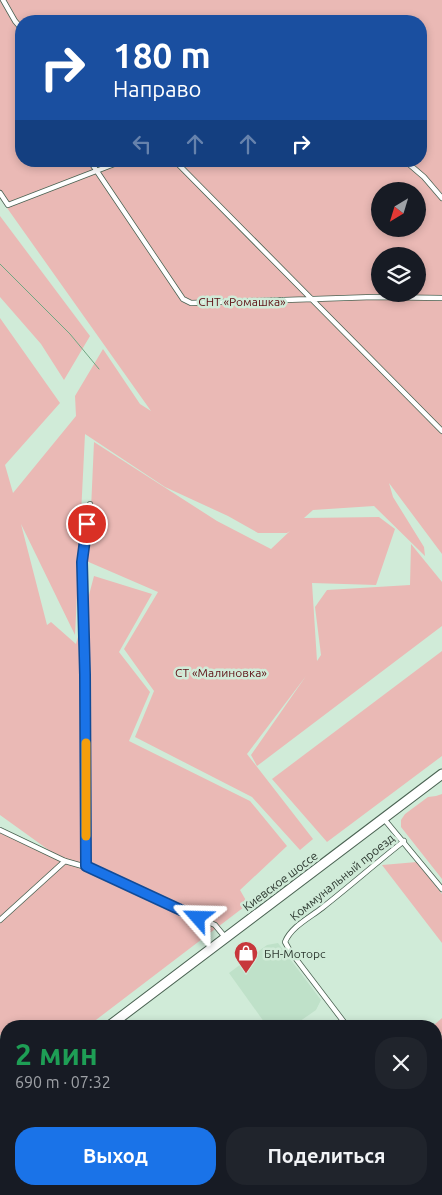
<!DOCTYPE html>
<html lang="ru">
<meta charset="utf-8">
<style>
body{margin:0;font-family:Ubuntu,sans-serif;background:#20242c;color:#f1f3f6;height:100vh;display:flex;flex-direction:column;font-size:19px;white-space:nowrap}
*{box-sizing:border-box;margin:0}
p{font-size:16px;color:#9ea1a6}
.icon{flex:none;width:28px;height:28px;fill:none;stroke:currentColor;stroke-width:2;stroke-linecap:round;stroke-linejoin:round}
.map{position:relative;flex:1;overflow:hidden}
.side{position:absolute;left:0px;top:1020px;width:442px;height:175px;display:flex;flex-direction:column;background:#171b24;border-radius:20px 20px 0 0;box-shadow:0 2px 8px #0003}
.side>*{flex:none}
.banner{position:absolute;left:15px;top:15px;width:412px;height:152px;border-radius:20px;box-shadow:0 2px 8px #0003;background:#1a4fa0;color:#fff;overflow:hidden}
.needle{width:32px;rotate:218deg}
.controls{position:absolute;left:371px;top:182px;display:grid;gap:10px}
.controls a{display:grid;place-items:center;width:55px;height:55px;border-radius:50%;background:#171b24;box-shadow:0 2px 8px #0003;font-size:25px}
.pin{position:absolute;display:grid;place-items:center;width:42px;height:42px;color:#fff;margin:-21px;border:2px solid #fff;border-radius:50%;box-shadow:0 1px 5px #0007}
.me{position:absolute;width:55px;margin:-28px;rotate:295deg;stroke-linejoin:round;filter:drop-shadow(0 0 4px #0008)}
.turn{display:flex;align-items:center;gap:18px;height:105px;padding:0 15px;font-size:22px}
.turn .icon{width:65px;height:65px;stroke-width:2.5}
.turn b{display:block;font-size:35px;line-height:42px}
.lanes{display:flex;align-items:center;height:48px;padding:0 15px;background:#0003;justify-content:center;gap:25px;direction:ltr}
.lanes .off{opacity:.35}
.round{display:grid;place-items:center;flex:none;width:52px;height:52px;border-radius:20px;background:#20242c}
.summary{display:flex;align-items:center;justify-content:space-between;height:85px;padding:0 15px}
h1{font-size:30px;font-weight:600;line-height:38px;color:#1e9e55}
.cta{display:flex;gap:10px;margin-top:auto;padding:10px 15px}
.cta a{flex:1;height:58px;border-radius:20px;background:#1a73e8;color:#fff;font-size:20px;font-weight:600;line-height:58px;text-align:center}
.cta a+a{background:#20242c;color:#f1f3f6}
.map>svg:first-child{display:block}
.built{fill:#bfe1c9}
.green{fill:#eab9b5;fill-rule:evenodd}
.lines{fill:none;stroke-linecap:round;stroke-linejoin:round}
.stream{stroke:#71a783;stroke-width:1}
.street-casing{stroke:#4a6252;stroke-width:6}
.highway-casing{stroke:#4a6252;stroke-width:11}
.street{stroke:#fff;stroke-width:4.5}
.highway{stroke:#fff;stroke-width:9}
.route-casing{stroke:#114b97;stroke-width:12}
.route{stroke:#1a73e8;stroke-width:9}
.slow{stroke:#f59e0b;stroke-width:9}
.labels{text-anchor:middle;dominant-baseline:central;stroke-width:5;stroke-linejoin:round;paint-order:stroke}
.park-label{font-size:12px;fill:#5d1014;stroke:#d0ebd8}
.street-label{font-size:12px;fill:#2e3931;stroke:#d0ebd8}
.poi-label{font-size:12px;fill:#2e3931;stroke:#d0ebd8;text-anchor:start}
</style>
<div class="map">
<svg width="442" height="1195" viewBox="0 0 442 1195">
<rect width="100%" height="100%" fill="#d0ebd8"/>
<path class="built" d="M278,943L321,1000L316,1010L293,1026H267L229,973L267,945Z
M436,1170L442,1178V1195H274L269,1189H436Z"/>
<path class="green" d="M0,0H442V554L389,483L393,497L424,547L425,556L374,506L313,510L304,518L379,517L395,529L376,585L312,583L317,661L321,655L315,607L327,590L410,585L411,544L442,582V626L257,766L251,755L306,676L247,754L313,839L300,850L252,797L135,737L154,691L124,649L158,592L84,560L91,509L94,442L217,521L271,549L290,531L287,533H258L228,516L165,487L85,434L75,635L21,524L47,625L51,622L76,644L94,576L152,594L119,652L150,692L129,741L250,801L287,846L240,890L248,904L88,1026H6V1035H0V832L57,856L0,815V318L60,403L5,465L13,493L76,416L75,396L103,349L140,404L151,411L0,198ZM21,21H421V161H21ZM380,191H418V229H380ZM380,256H418V294H380Z
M0,216L90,336L64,380L41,344L0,297Z
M442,651V756L327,842L272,779Z
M442,794V879L401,827V820L405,814L428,797L436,796Z
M417,862L442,894V943L382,865Z
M442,1018V1139L436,1131V1039L442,1035L434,1025Z
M6,1054V1093L0,1098V1060Z
M6,1114V1138L0,1141V1119Z
M14,1189H50L42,1195H11Z"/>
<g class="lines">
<path class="stream" d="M0,264L70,334L99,369"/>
<g class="street-casing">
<path id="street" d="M3,0L15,21L21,28
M90,161L183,299L191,303L374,297L442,298
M175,161L442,431
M410,165L424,177L442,198
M0,193L8,205L122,161
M384,819L442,889
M0,830L65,861L86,867L215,925L225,937
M86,867L84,623L82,562L90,504
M0,920L65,861
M347,1026L290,951L285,942C291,927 309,918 322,908C350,886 376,863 404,841
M436,1151L442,1158"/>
</g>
<g class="highway-casing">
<path id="highway" d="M109,1026L442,774
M0,1108L6,1103"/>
</g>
<use href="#street" class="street"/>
<use href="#highway" class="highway"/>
</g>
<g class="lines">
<g class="route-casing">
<path id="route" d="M87,524L82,562L85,675L86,866L198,918"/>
</g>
<use href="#route" class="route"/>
<path class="slow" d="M86,743V836"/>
</g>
<defs>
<g id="shop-pin" transform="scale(1.25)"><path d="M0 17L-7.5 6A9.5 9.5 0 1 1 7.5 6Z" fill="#c7373c" stroke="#d0ebd8"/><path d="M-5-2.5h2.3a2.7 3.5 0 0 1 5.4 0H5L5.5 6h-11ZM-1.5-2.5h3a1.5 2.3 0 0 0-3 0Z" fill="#fff"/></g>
</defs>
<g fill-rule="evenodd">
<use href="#shop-pin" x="246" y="953"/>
</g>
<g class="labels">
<g class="park-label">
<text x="242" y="301">СНТ «Ромашка»</text>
<text x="221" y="672">СТ «Малиновка»</text>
</g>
<g class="street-label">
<text transform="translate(342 877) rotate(-39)">Коммунальный проезд</text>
<text transform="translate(280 881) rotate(-37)">Киевское шоссе</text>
</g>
<g class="poi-label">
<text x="264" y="953">БН-Моторс</text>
</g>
</g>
</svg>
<div class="controls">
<a><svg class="needle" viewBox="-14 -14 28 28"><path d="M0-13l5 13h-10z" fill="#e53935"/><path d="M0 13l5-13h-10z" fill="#9ea1a6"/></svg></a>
<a><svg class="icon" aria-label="layers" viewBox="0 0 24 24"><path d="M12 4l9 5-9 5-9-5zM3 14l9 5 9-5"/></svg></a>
</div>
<div class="pin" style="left:87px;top:524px;background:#d93025"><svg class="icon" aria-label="arrive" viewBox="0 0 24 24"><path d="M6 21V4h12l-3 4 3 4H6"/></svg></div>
<svg class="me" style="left:198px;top:918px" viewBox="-20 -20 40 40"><path d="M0-17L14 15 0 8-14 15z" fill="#1a73e8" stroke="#fff" stroke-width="4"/></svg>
<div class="banner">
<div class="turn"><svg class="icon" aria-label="right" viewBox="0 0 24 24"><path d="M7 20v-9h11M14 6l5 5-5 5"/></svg><div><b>180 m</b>Направо</div></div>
<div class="lanes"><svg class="icon off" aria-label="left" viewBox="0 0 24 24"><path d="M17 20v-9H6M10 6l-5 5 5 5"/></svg><svg class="icon off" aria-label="ahead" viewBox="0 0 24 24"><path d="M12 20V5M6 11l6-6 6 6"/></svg><svg class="icon off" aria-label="ahead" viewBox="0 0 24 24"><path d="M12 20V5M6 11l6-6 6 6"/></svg><svg class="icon" aria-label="right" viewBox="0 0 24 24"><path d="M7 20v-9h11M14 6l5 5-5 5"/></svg></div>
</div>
<section class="side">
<div class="summary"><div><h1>2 мин</h1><p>690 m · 07:32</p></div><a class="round"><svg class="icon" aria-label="close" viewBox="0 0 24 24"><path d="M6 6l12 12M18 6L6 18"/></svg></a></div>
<div class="cta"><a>Выход</a><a>Поделиться</a></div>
</section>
</div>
